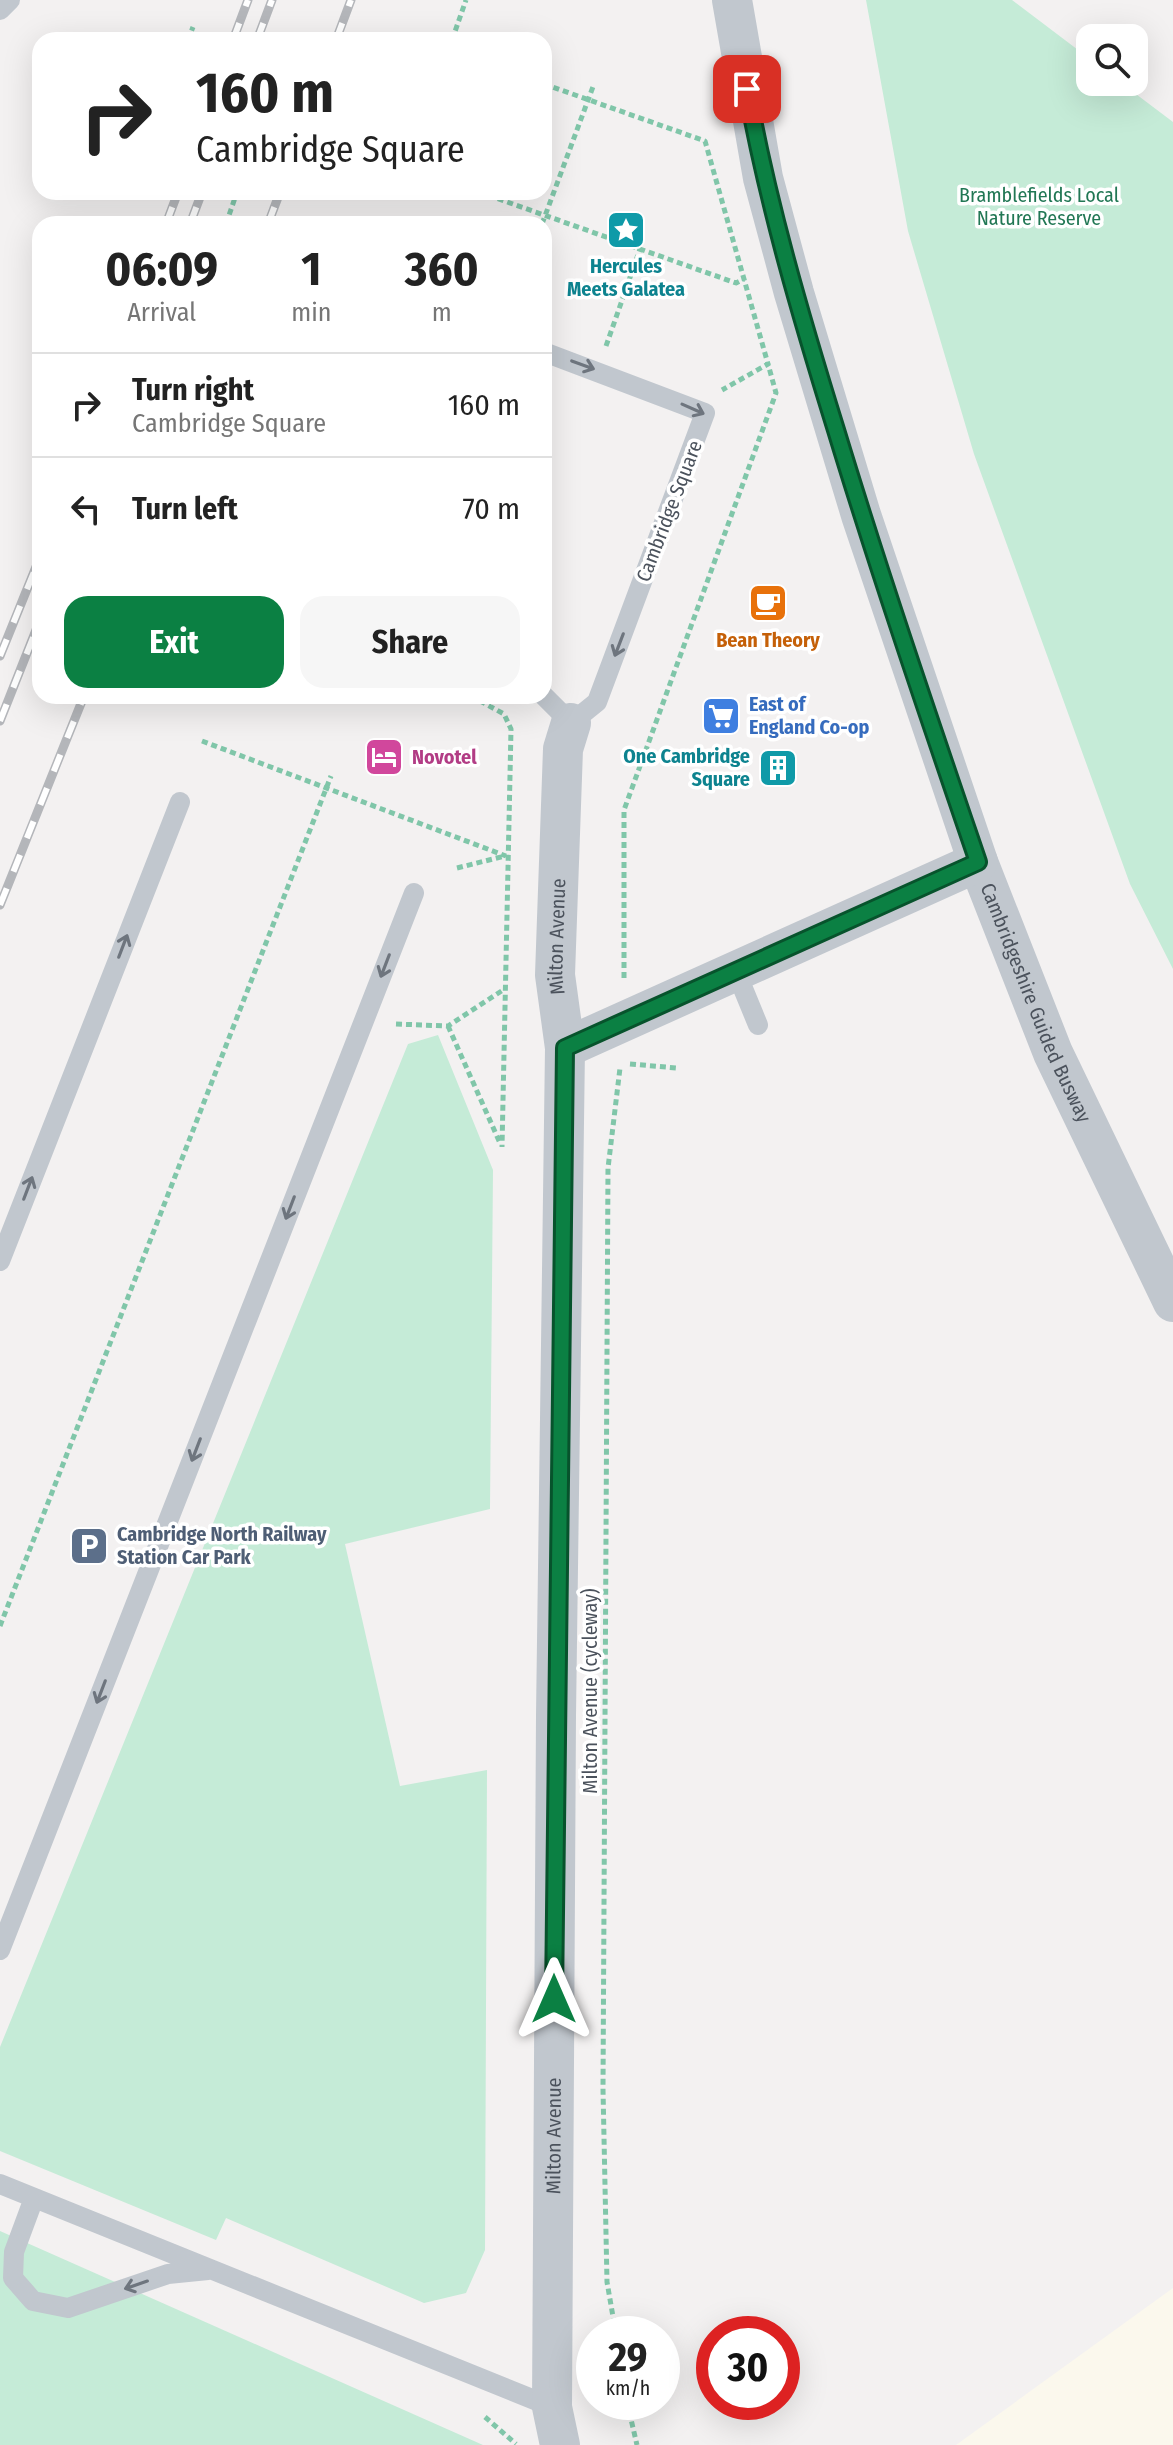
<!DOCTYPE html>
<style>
body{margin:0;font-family:"Fira Sans Condensed",sans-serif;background:#f6f6f6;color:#222;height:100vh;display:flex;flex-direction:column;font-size:30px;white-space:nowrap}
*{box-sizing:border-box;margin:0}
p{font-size:26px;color:#767676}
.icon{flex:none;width:44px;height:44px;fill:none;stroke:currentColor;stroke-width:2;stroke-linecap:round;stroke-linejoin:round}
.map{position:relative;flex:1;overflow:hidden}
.drawer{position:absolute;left:32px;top:216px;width:520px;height:488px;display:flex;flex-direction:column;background:#fff;border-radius:24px;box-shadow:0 8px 32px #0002}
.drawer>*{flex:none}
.top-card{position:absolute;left:32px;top:32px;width:520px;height:168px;border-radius:24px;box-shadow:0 8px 32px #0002;background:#fff;color:#222;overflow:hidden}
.controls{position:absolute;left:1076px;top:24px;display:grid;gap:16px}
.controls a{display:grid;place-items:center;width:72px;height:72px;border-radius:16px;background:#fff;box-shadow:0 8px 32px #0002;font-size:40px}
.speed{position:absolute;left:576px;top:2316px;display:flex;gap:16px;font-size:40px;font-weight:700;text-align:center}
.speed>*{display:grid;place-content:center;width:104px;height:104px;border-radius:50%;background:#fff;box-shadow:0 8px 32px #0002;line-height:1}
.speed small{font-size:20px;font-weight:400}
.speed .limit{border:12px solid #d22;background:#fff;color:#111}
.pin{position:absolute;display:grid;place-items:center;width:68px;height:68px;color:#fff;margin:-34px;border-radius:16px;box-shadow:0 4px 12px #0006}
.me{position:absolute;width:88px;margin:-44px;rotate:0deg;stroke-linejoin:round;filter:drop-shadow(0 0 6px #0008)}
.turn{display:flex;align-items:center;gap:28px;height:168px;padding:0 32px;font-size:36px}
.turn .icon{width:104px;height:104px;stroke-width:2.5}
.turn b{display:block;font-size:56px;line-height:68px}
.eta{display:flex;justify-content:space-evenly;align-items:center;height:136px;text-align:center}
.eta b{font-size:48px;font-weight:700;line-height:56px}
.action{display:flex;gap:16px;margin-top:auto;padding:16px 32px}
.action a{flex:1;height:92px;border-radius:24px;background:#0b8043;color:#fff;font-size:32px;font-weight:700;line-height:92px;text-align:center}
.action a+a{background:#f6f6f6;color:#222}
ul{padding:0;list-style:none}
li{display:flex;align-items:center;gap:24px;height:104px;padding:0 32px;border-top:2px solid #e0e0e0}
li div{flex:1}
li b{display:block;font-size:30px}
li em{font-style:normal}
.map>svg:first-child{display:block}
.commercial{fill:#fbf8ed}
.green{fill:#c5ebd7}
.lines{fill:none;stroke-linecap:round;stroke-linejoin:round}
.path{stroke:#80c6a9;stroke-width:5;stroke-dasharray:6 4;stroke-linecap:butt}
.lane{stroke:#c1c7ce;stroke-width:20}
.street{stroke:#c1c7ce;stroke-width:40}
.rail-casing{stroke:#b4b6ba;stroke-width:9}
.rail{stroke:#fff;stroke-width:6;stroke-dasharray:18;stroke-linecap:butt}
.oneway{stroke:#6e757e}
.route-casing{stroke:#07532c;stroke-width:20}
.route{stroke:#0b8043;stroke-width:14}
.labels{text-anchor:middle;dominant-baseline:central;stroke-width:7;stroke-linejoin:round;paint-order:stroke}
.park-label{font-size:20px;fill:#217754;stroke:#fff}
.culture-label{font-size:20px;font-weight:bold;fill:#0d838f;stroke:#fff}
.street-label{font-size:20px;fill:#4b525c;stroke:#fff}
.food-label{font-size:20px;font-weight:bold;fill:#c56008;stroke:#fff}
.shop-label{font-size:20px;font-weight:bold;fill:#366cbe;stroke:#fff;text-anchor:start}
.hotel-label{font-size:20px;font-weight:bold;fill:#b23c85;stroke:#fff;text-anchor:start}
.service-label{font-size:20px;font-weight:bold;fill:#4e5e75;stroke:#fff;text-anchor:start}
</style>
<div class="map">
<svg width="1173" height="2445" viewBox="0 0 1173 2445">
<rect width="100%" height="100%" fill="#f3f1f1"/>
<path class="commercial" d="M1173,2288V2445H956Z"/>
<path class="green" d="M866,0H1012L1090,59V82H1120L1173,122V969L1130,884L974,454L908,231Z
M438,1035L493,1170L490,1509L345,1544L400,1786L487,1770L485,2250L466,2293L424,2303L226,2218L216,2240L0,2151V2047L408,1044Z
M0,2231L483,2445H0Z"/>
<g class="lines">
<path class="path" d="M188,40L193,27
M452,40L466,0
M544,84L705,141L768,364L722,390
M479,192L736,283L744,279
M135,193V192
M226,224L237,192
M542,224L594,84
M606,346L640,249
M471,696L504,714L511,729L502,1147
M489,703L496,696
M202,741L506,856
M457,868L505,856
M624,978V810L776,393L768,364
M396,1024L448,1026L503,990
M448,1026L500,1143
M630,1064L677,1068
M0,1626L331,776
M616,2334L607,2282L603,2089L608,1168L620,1068
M627,2402L637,2445
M485,2417L516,2444"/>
<path class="lane" d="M0,10L10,0
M544,352L705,413L597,702L571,723L544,696
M735,969L758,1025
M0,1261L180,802
M0,1950L414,893
M0,2184L552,2407
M34,2198L14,2252L13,2278L33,2301L68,2308L168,2274L208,2270"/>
<g class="street">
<path id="s1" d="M732,0L763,178L794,293L861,515L978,862L1053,1053L1173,1302"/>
<path d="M565,1048L978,862"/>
<path id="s2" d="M560,2445L552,2407L556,1716L565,1048L555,975L563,749L571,723"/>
</g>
<g class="rail-casing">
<path id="rail" d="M233,40L248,0
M257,40L272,0
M336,40L351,0
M166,224L178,192
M190,224L202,192
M268,224L280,192
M0,656L40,557
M0,721L40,620
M0,905L84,696"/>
</g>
<use href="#rail" class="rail"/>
</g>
<defs><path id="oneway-shaft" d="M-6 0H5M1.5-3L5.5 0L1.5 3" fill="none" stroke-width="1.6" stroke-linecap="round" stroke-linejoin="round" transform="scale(2)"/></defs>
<g class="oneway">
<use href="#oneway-shaft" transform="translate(583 365) rotate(20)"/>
<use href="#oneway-shaft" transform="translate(693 409) rotate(24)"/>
<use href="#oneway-shaft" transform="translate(619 645) rotate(111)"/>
<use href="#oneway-shaft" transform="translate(123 946) rotate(-69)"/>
<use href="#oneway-shaft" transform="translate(385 966) rotate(111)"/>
<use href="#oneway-shaft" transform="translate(28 1188) rotate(-69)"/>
<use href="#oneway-shaft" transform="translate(290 1208) rotate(111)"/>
<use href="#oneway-shaft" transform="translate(196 1450) rotate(111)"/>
<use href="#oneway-shaft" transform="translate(101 1692) rotate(111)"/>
<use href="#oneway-shaft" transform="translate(136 2285) rotate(161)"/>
</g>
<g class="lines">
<g class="route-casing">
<path id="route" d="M554,1999L565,1048L978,862C929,718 880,575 836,430C801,317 768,205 747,89"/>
</g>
<use href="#route" class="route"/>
</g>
<defs>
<g id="sight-square" transform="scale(2)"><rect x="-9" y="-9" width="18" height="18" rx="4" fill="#0f9aa8" stroke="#fff"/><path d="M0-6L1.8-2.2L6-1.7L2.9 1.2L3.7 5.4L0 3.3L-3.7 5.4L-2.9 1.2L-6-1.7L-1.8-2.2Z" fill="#fff"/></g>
<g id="cafe-square" transform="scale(2)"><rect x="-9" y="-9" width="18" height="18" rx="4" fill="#e8710a" stroke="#fff"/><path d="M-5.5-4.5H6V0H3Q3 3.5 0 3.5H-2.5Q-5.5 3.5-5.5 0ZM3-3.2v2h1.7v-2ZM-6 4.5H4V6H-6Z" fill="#fff"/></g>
<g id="supermarket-square" transform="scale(2)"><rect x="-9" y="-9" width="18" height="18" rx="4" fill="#3f7fe0" stroke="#fff"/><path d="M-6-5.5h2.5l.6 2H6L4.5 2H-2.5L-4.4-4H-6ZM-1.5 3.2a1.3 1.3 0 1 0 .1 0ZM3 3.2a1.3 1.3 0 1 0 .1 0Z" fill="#fff"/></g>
<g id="hotel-square" transform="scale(2)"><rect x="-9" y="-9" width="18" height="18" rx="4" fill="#d1479c" stroke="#fff"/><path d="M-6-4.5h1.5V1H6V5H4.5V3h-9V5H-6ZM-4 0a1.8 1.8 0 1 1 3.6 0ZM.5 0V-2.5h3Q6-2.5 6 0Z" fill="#fff"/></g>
<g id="building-square" transform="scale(2)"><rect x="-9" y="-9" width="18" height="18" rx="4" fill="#0f9aa8" stroke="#fff"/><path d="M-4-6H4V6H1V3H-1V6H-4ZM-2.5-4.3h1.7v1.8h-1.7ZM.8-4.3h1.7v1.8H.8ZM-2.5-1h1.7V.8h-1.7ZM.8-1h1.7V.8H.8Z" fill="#fff"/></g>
<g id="parking-square" transform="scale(2)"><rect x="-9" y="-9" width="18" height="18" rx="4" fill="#5c6f8a" stroke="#fff"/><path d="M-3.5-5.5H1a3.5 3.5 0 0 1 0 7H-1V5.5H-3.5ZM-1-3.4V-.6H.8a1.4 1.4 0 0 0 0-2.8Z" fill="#fff"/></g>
</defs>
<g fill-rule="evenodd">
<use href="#sight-square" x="626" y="230"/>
<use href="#cafe-square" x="768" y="603"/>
<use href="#supermarket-square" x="721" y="716"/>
<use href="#hotel-square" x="384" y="757"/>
<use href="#building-square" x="778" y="768"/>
<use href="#parking-square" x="89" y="1546"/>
</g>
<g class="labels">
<g class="park-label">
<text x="1039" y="195">Bramblefields Local<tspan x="1039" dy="23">Nature Reserve</tspan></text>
</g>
<g class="culture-label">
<text x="626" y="266">Hercules<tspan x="626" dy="23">Meets Galatea</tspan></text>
<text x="750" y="756" text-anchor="end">One Cambridge<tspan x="750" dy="23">Square</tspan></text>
</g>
<g class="street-label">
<text transform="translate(669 511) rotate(-69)">Cambridge Square</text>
<text stroke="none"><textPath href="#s2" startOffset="1510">Milton Avenue</textPath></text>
<text stroke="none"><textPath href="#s1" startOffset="1050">Cambridgeshire Guided Busway</textPath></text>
<text transform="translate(590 1691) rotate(-90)">Milton Avenue (cycleway)</text>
<text stroke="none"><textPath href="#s2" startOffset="310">Milton Avenue</textPath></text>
</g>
<g class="food-label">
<text x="768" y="640">Bean Theory</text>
</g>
<g class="shop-label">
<text x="749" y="704">East of<tspan x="749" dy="23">England Co-op</tspan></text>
</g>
<g class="hotel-label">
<text x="412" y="757">Novotel</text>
</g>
<g class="service-label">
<text x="117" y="1534">Cambridge North Railway<tspan x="117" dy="23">Station Car Park</tspan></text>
</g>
</g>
</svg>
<div class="controls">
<a><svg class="icon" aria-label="search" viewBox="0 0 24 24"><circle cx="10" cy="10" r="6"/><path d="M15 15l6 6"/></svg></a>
</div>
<div class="speed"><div>29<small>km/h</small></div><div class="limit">30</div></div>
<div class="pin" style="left:747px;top:89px;background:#d93025"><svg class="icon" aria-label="arrive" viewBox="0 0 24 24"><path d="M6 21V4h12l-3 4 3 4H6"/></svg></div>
<svg class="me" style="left:554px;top:1999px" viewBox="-20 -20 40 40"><path d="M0-17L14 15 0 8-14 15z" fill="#0b8043" stroke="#fff" stroke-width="4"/></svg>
<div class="top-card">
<div class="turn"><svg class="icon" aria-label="right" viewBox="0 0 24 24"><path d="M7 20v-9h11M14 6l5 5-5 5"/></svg><div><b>160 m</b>Cambridge Square</div></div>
</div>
<section class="drawer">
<div class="eta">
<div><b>06:09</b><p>Arrival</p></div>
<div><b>1</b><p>min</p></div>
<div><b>360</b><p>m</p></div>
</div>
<ul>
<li><svg class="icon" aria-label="right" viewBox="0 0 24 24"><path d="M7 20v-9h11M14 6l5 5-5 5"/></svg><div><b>Turn right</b><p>Cambridge Square</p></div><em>160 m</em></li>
<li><svg class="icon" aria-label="left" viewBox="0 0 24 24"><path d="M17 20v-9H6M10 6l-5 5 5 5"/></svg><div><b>Turn left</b></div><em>70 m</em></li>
</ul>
<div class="action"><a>Exit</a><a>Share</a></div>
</section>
</div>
